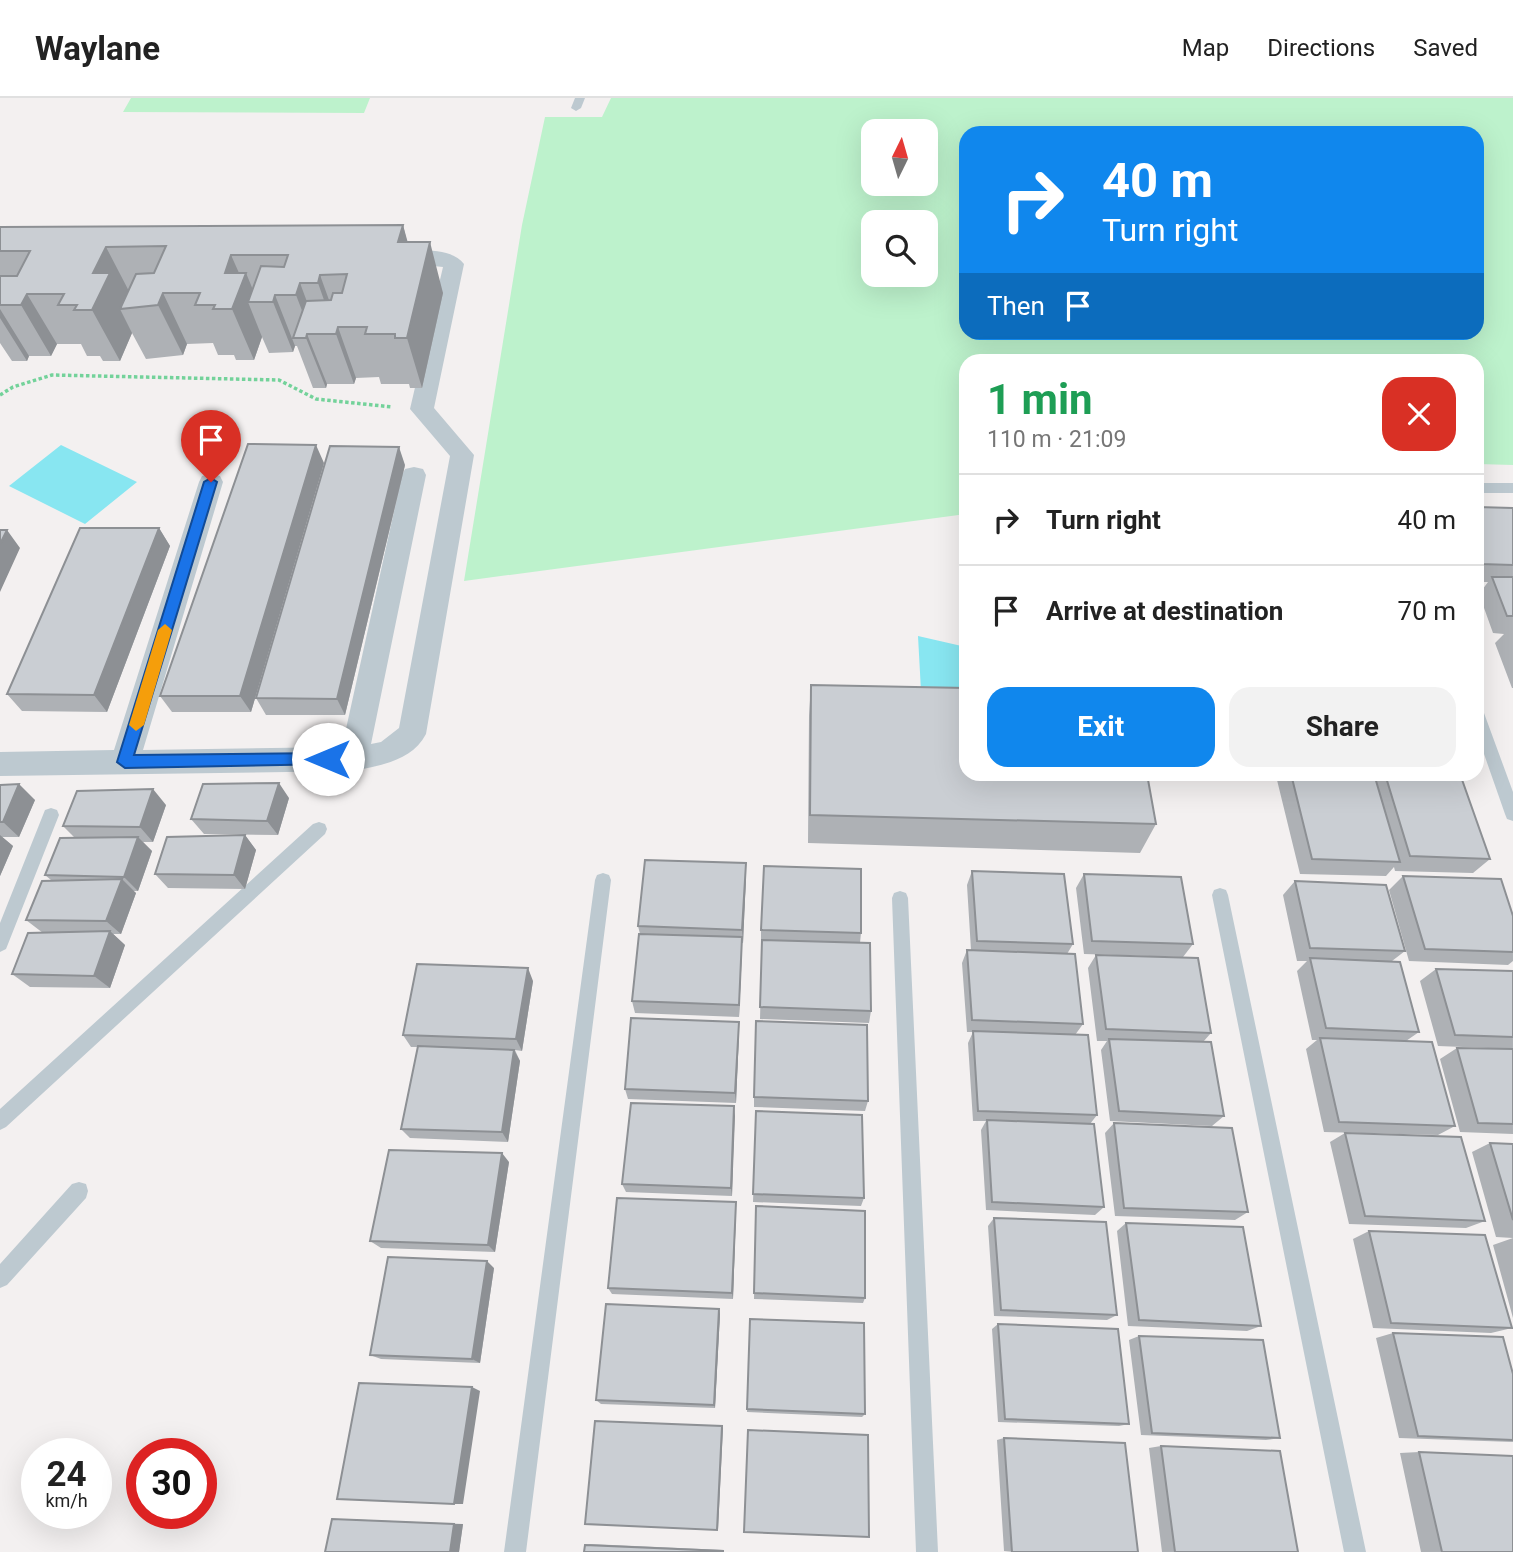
<!DOCTYPE html>
<meta charset="utf-8">
<style>
body{margin:0;font-family:Roboto,sans-serif;background:#f2f2f2;color:#222;height:100vh;display:flex;flex-direction:column;font-size:26px;white-space:nowrap}
*{box-sizing:border-box;margin:0}
p{font-size:23px;color:#767676}
.icon{flex:none;width:38px;height:38px;fill:none;stroke:currentColor;stroke-width:2;stroke-linecap:round;stroke-linejoin:round}
.map{position:relative;flex:1;overflow:hidden}
.drawer{position:absolute;left:959px;top:256px;width:525px;height:427px;display:flex;flex-direction:column;background:#fff;border-radius:21px;box-shadow:0 7px 28px #0002}
.drawer>*{flex:none}
.banner{position:absolute;left:959px;top:28px;width:525px;height:214px;border-radius:21px;box-shadow:0 7px 28px #0002;background:#1087ed;color:#fff;overflow:hidden}
.needle{width:46px;rotate:5deg}
.buttons{position:absolute;left:861px;top:21px;display:grid;gap:14px}
.buttons a{display:grid;place-items:center;width:77px;height:77px;border-radius:14px;background:#fff;box-shadow:0 7px 28px #0002;font-size:35px}
.speed{position:absolute;left:21px;top:1340px;display:flex;gap:14px;font-size:35px;font-weight:700;text-align:center}
.speed>*{display:grid;place-content:center;width:91px;height:91px;border-radius:50%;background:#fff;box-shadow:0 7px 28px #0002;line-height:1}
.speed small{font-size:18px;font-weight:400}
.speed .limit{border:10px solid #d22;background:#fff;color:#111}
.pin{position:absolute;display:grid;place-items:center;width:60px;height:60px;color:#fff;margin:-72px -30px;border-radius:50% 50% 50% 0;rotate:-45deg;box-shadow:0 0 7px #0007}
.pin .icon{rotate:45deg}
.me{position:absolute;width:77px;margin:-38px;rotate:270deg;stroke-linejoin:round;filter:drop-shadow(0 0 5px #0008)}
.turn{display:flex;align-items:center;gap:24px;height:147px;padding:0 28px;font-size:32px}
.turn .icon{width:91px;height:91px;stroke-width:2.5}
.turn b{display:block;font-size:49px;line-height:60px}
.then{display:flex;align-items:center;height:66px;padding:0 28px;background:#0003;gap:14px;font-size:26px}
.round{display:grid;place-items:center;flex:none;width:74px;height:74px;border-radius:21px;background:#f2f2f2}
.summary{display:flex;align-items:center;justify-content:space-between;height:119px;padding:0 28px}
h1{font-size:42px;font-weight:700;line-height:52px;color:#1e9e55}
.action{display:flex;gap:14px;margin-top:auto;padding:14px 28px}
.action a{flex:1;height:80px;border-radius:21px;background:#1087ed;color:#fff;font-size:28px;font-weight:700;line-height:80px;text-align:center}
.action a+a{background:#f2f2f2;color:#222}
ul{padding:0;list-style:none}
li{display:flex;align-items:center;gap:21px;height:91px;padding:0 28px;border-top:2px solid #e0e0e0}
li div{flex:1}
li b{display:block;font-size:26px}
li em{font-style:normal}
header{display:flex;align-items:center;gap:42px;box-sizing:border-box;height:98px;padding:0 35px;background:#fff;border-bottom:2px solid #e0e0e0}
header strong{font-size:33px}
nav{display:flex;gap:38px;margin-inline-start:auto;font-size:24px}
.map>svg:first-child{display:block}
.green{fill:#bdf2cc;fill-rule:evenodd}
.water{fill:#88e6f1}
.lines{fill:none;stroke-linecap:round;stroke-linejoin:round}
.path{stroke:#73d29a;stroke-width:3.5;stroke-dasharray:3.5 2.5;stroke-linecap:butt}
.lane{fill:#bdc9d0;fill-rule:evenodd}
.street{fill:#bdc9d0;fill-rule:evenodd}
.wall{fill:#aeb1b5}
.shaded-wall{fill:#8d9094}
.building{fill:#caced3;stroke:#8d9094;stroke-width:2}
.route{fill:#1a73e8;stroke:#114b97;stroke-width:2}
.slow{fill:#f59e0b}
</style>
<header>
<strong>Waylane</strong>
<nav><a>Map</a><a>Directions</a><a>Saved</a></nav>
</header>
<div class="map">
<svg width="1513" height="1454" viewBox="0 0 1513 1454">
<rect width="100%" height="100%" fill="#f3f0f0"/>
<path class="green" d="M131,0H370L364,15L123,14Z
M611,0H1513V367L1477,366V262H966V416L464,483L522,127L545,19H602ZM873,33H926V86H873ZM966,35H1477V234H966ZM873,124H926V177H873Z"/>
<path class="water" d="M61,347L137,384L85,426L9,388Z
M918,538L966,549V595L921,593Z"/>
<g class="lines">
<path class="path" d="M0,297L13,289L52,277L279,282L316,301L392,309"/>
<path class="lane" d="M575,0H585L581,10L576,13L571,10Z
M1477,385H1513V395H1477Z
M1477,609L1484,615L1513,694V723L1507,721L1505,716L1477,636Z
M51,710L57,712L59,717L8,846L6,851L0,854V825L43,717L45,712Z
M319,724L325,726L327,731L325,736L6,1029L0,1032V1011L313,726Z
M603,775L609,777L611,782L526,1454H504L595,782L597,777Z
M1220,790L1226,792L1228,797L1366,1454H1344L1212,797L1214,792Z
M900,793L906,795L908,800L938,1454H916L892,800L894,795Z
M79,1084L86,1086L88,1093L86,1100L7,1187L0,1190V1166L72,1086Z"/>
<path class="street" d="M392,153C412,153 451,148 464,166L434,310L474,357L426,636C412,663 381,667 354,673L0,678V654L114,652L199,384L202,378L211,375L220,378L223,384L143,652L342,649L402,377L405,371L414,369L423,371L426,377L371,646L381,644L399,630L450,358L410,311L443,169L385,163L382,159L385,155Z"/>
</g>
<path class="wall" d="M403,127L407,144L443,195L422,290H410L409,286H381L379,279L356,280L354,286H327L326,290H313L297,248H295L293,254L269,255L262,239L254,262H236L234,257H218L213,245L187,246L183,257L146,261L132,235L120,263H103L100,258H87L81,246H57L51,258H29L27,263H12L0,245V129Z
M324,365L251,614H172L160,598Z
M405,367L345,617H266L256,600Z
M1477,409L1513,410V590H1512L1495,545L1504,536L1493,535L1479,496L1488,484H1477Z
M159,430L170,448L107,614L22,613L7,596Z
M811,587L1156,726L1140,755L808,745L809,618Z
M1282,676H1374L1375,678L1376,676H1460L1490,761L1473,775L1395,773L1394,769L1386,778L1300,776L1277,682Z
M0,687L35,702L19,739H2L13,748L0,778Z
M289,700L278,737L204,736L191,721Z
M166,707L153,744H143L152,753L138,793H133L136,795L121,836H113L125,847L110,890L30,889L12,876L43,835L26,822L51,782L45,777L75,740L63,728Z
M245,737L256,752L245,791L168,790L155,776Z
M972,773L1073,846L1067,856L1083,926L1075,937L1097,1017L1090,1026L1104,1109L1095,1117L986,1112L981,1032L986,1023H973L968,945L973,934H967L962,865L967,852H971L967,787Z
M1084,776L1193,846L1183,859L1084,856L1076,790Z
M1403,778L1513,818V863L1508,867L1409,863L1389,792Z
M746,779L743,845H742L739,919L635,915L632,903L640,836L638,828Z
M1295,783L1405,853L1392,863L1419,934L1406,943L1455,1028L1438,1037L1324,1034L1306,951L1317,942H1312L1297,873L1307,863H1297L1283,797Z
M761,832L861,835L860,845L871,913L869,925L760,921L762,845H761Z
M1096,857L1211,935L1203,944L1224,1018L1212,1028L1110,1023L1101,952L1107,943H1097L1088,870Z
M1436,871L1513,873V951L1438,948L1420,883Z
M533,883L522,953L515,952L520,963L508,1044L410,1040L401,1031L418,949H411L403,937Z
M739,935L736,1005L628,1001L625,991Z
M1457,950L1513,951V1036L1460,1034L1440,961Z
M754,999L868,1003L865,1013L754,1009Z
M734,1008L732,1098L626,1094L622,1086Z
M756,1013L864,1100L861,1108L753,1104Z
M1114,1025L1248,1114L1235,1122L1115,1118L1105,1035Z
M1345,1035L1485,1123L1466,1130L1349,1126L1330,1044Z
M1490,1045L1513,1046V1140L1496,1139L1472,1054Z
M509,1064L495,1154L381,1150L370,1143Z
M756,1108L865,1200L863,1205L754,1201Z
M736,1112L733,1201L612,1196L608,1190Z
M994,1120L1117,1217L1107,1222L994,1218L988,1128Z
M1126,1125L1261,1228L1247,1233L1128,1228L1117,1133Z
M1369,1133L1512,1230L1491,1235L1373,1230L1353,1141Z
M1513,1140V1220L1493,1147Z
M494,1170L480,1265L381,1261L370,1257Z
M719,1211L720,1216L715,1310L601,1306L596,1302Z
M998,1226L1129,1326L1119,1328L998,1324L992,1231Z
M1393,1235L1513,1276V1344L1399,1340L1376,1240Z
M1139,1238L1280,1340L1266,1342L1141,1337L1129,1242Z
M747,1311L865,1316L862,1319L747,1314Z
M1004,1340L1014,1454L1004,1453L997,1342Z
M1161,1348L1298,1454H1162L1149,1350Z
M1419,1354L1513,1454H1421L1400,1355Z
M332,1421H344L463,1426L459,1454H325Z
M590,1446L724,1452V1454L585,1447Z"/>
<path class="shaded-wall" d="M403,127L417,178L398,144Z
M430,144L443,195L422,290L407,240Z
M106,149L132,199L120,211L132,235L120,263L92,212L93,175Z
M231,157L243,184L246,175L258,204H248L262,239L254,262L232,211L225,175Z
M320,177L338,227L336,236L318,185Z
M300,185L319,236H311L296,197Z
M163,195L187,246L183,257L158,207Z
M27,196L57,246L51,258L21,207Z
M275,197L295,248L293,254L273,204Z
M0,211L29,258L27,263L0,220Z
M338,229L356,280L354,286L336,236Z
M307,236L327,286L326,290L306,240Z
M316,347L324,365L251,614L240,598Z
M399,349L405,367L345,617L337,601Z
M159,430L170,448L107,614L94,597Z
M7,432L20,450L0,494V446Z
M279,685L289,700L278,737L267,723Z
M19,686L35,702L19,739L3,724Z
M153,691L166,707L153,744L140,729Z
M0,737L13,748L0,778Z
M245,737L256,752L245,791L234,777Z
M138,739L152,753L138,793L124,779Z
M746,765V779L743,845L742,832Z
M122,781L136,795L121,836L106,823Z
M110,833L125,847L110,890L94,878Z
M742,839V853L739,919V907Z
M528,870L533,883L522,953L516,941Z
M739,924V935L736,1005L735,995Z
M514,952L520,963L508,1044L502,1034Z
M734,1008L735,1018L732,1098L731,1090Z
M502,1055L509,1064L495,1154L488,1147Z
M736,1104V1112L733,1201L732,1195Z
M487,1163L494,1170L480,1265L472,1261Z
M719,1211L720,1216L715,1310L714,1307Z
M472,1289L480,1293L463,1406H454Z
M722,1328L723,1330L718,1432H717Z
M454,1426H463L459,1454H450Z"/>
<path class="building" d="M403,127L398,144H430L407,240H395V236H365L367,229H338L336,236H307L306,240H293L306,203L331,202L333,195H342L347,176L320,177L318,185H300L296,197H275L273,204H248L261,168L284,169L288,157H231L225,175H246L232,211H213L215,207H195L200,195H163L158,207L120,211L136,176L154,175L166,148L106,149L93,175H110L92,212H74L77,207H58L64,196H27L21,207H0V178H17L30,153H0V129Z
M248,346L316,347L240,598H160Z
M330,348L399,349L337,601L256,600Z
M1477,409L1513,410V467L1480,466L1477,458Z
M80,430H159L94,597L7,596Z
M0,432H7L0,446Z
M1492,479H1513V518H1507Z
M811,587L966,590V676H1147L1156,726L810,717Z
M1291,676H1374L1400,764L1312,761Z
M1385,676H1460L1490,761L1410,758Z
M279,685L267,723L191,721L203,686Z
M19,686L3,724H0V687Z
M153,691L140,729L63,728L77,693Z
M245,737L234,777L155,776L167,739Z
M138,739L124,779L45,777L60,740Z
M645,762L746,765L742,832L638,828Z
M764,768L861,771V835L761,832Z
M972,773L1064,776L1073,846L977,843Z
M1084,776L1181,779L1193,846L1092,843Z
M1403,778L1501,781L1513,818V854L1425,851Z
M122,781L106,823L26,822L42,783Z
M1295,783L1386,787L1405,853L1310,850Z
M110,833L94,878L12,876L28,835Z
M639,836L742,839L739,907L632,903Z
M762,842L870,845L871,913L760,909Z
M967,852L1075,856L1083,926L972,922Z
M1096,857L1198,860L1211,935L1106,931Z
M1310,860L1400,864L1419,934L1326,930Z
M417,866L528,870L516,941L403,937Z
M1436,871L1513,873V939L1455,937Z
M631,920L739,924L735,995L625,991Z
M756,923L867,927L868,1003L754,999Z
M973,933L1088,937L1097,1017L978,1013Z
M1320,940L1432,944L1455,1028L1339,1024Z
M1109,941L1211,944L1224,1018L1119,1013Z
M418,948L514,952L502,1034L401,1031Z
M1457,950L1513,951V1026L1478,1025Z
M631,1005L734,1008L731,1090L622,1086Z
M756,1013L862,1017L864,1100L753,1096Z
M987,1022L1094,1026L1104,1109L992,1104Z
M1114,1025L1232,1030L1248,1114L1124,1110Z
M1345,1035L1461,1039L1485,1123L1365,1118Z
M1490,1045L1513,1046V1122Z
M389,1052L502,1055L488,1147L370,1143Z
M617,1100L736,1104L732,1195L608,1190Z
M756,1108L865,1113V1200L754,1195Z
M994,1120L1106,1124L1117,1217L1001,1212Z
M1126,1125L1243,1129L1261,1228L1139,1222Z
M1369,1133L1485,1137L1512,1230L1391,1225Z
M388,1159L487,1163L472,1261L370,1257Z
M606,1206L719,1211L714,1307L596,1302Z
M750,1221L864,1225L865,1316L747,1311Z
M998,1226L1118,1231L1129,1326L1005,1321Z
M1393,1235L1503,1239L1513,1276V1342L1418,1338Z
M1139,1238L1263,1242L1280,1340L1152,1335Z
M359,1285L472,1289L454,1406L337,1401Z
M595,1323L722,1328L717,1432L585,1426Z
M748,1332L868,1337L869,1439L744,1434Z
M1004,1340L1125,1345L1138,1454H1012Z
M1161,1348L1280,1353L1298,1454H1175Z
M1419,1354L1513,1358V1454H1442Z
M332,1421L454,1426L450,1454H325Z
M585,1447L723,1453V1454H584Z"/>
<path class="route" d="M211,380L217,384L134,657L328,655L334,657L336,661L334,666L125,670L117,664L204,384Z"/>
<path class="slow" d="M165,526L172,532L144,627L136,633L129,627L158,532Z"/>
</svg>
<div class="buttons">
<a><svg class="needle" viewBox="-14 -14 28 28"><path d="M0-13l5 13h-10z" fill="#e53935"/><path d="M0 13l5-13h-10z" fill="#767676"/></svg></a>
<a><svg class="icon" aria-label="search" viewBox="0 0 24 24"><circle cx="10" cy="10" r="6"/><path d="M15 15l6 6"/></svg></a>
</div>
<div class="speed"><div>24<small>km/h</small></div><div class="limit">30</div></div>
<div class="pin" style="left:211px;top:384px;background:#d93025"><svg class="icon" aria-label="arrive" viewBox="0 0 24 24"><path d="M6 21V4h12l-3 4 3 4H6"/></svg></div>
<svg class="me" style="left:328px;top:661px" viewBox="-20 -20 40 40"><circle r="19" fill="#fff"/><path d="M0-13L10 11 0 6-10 11z" fill="#1a73e8"/></svg>
<div class="banner">
<div class="turn"><svg class="icon" aria-label="right" viewBox="0 0 24 24"><path d="M7 20v-9h11M14 6l5 5-5 5"/></svg><div><b>40 m</b>Turn right</div></div>
<div class="then">Then<svg class="icon" aria-label="arrive" viewBox="0 0 24 24"><path d="M6 21V4h12l-3 4 3 4H6"/></svg></div>
</div>
<section class="drawer">
<div class="summary"><div><h1>1 min</h1><p>110 m · 21:09</p></div><a class="round" style="background:#d93025;color:#fff"><svg class="icon" aria-label="close" viewBox="0 0 24 24"><path d="M6 6l12 12M18 6L6 18"/></svg></a></div>
<ul>
<li><svg class="icon" aria-label="right" viewBox="0 0 24 24"><path d="M7 20v-9h11M14 6l5 5-5 5"/></svg><div><b>Turn right</b></div><em>40 m</em></li>
<li><svg class="icon" aria-label="arrive" viewBox="0 0 24 24"><path d="M6 21V4h12l-3 4 3 4H6"/></svg><div><b>Arrive at destination</b></div><em>70 m</em></li>
</ul>
<div class="action"><a>Exit</a><a>Share</a></div>
</section>
</div>
